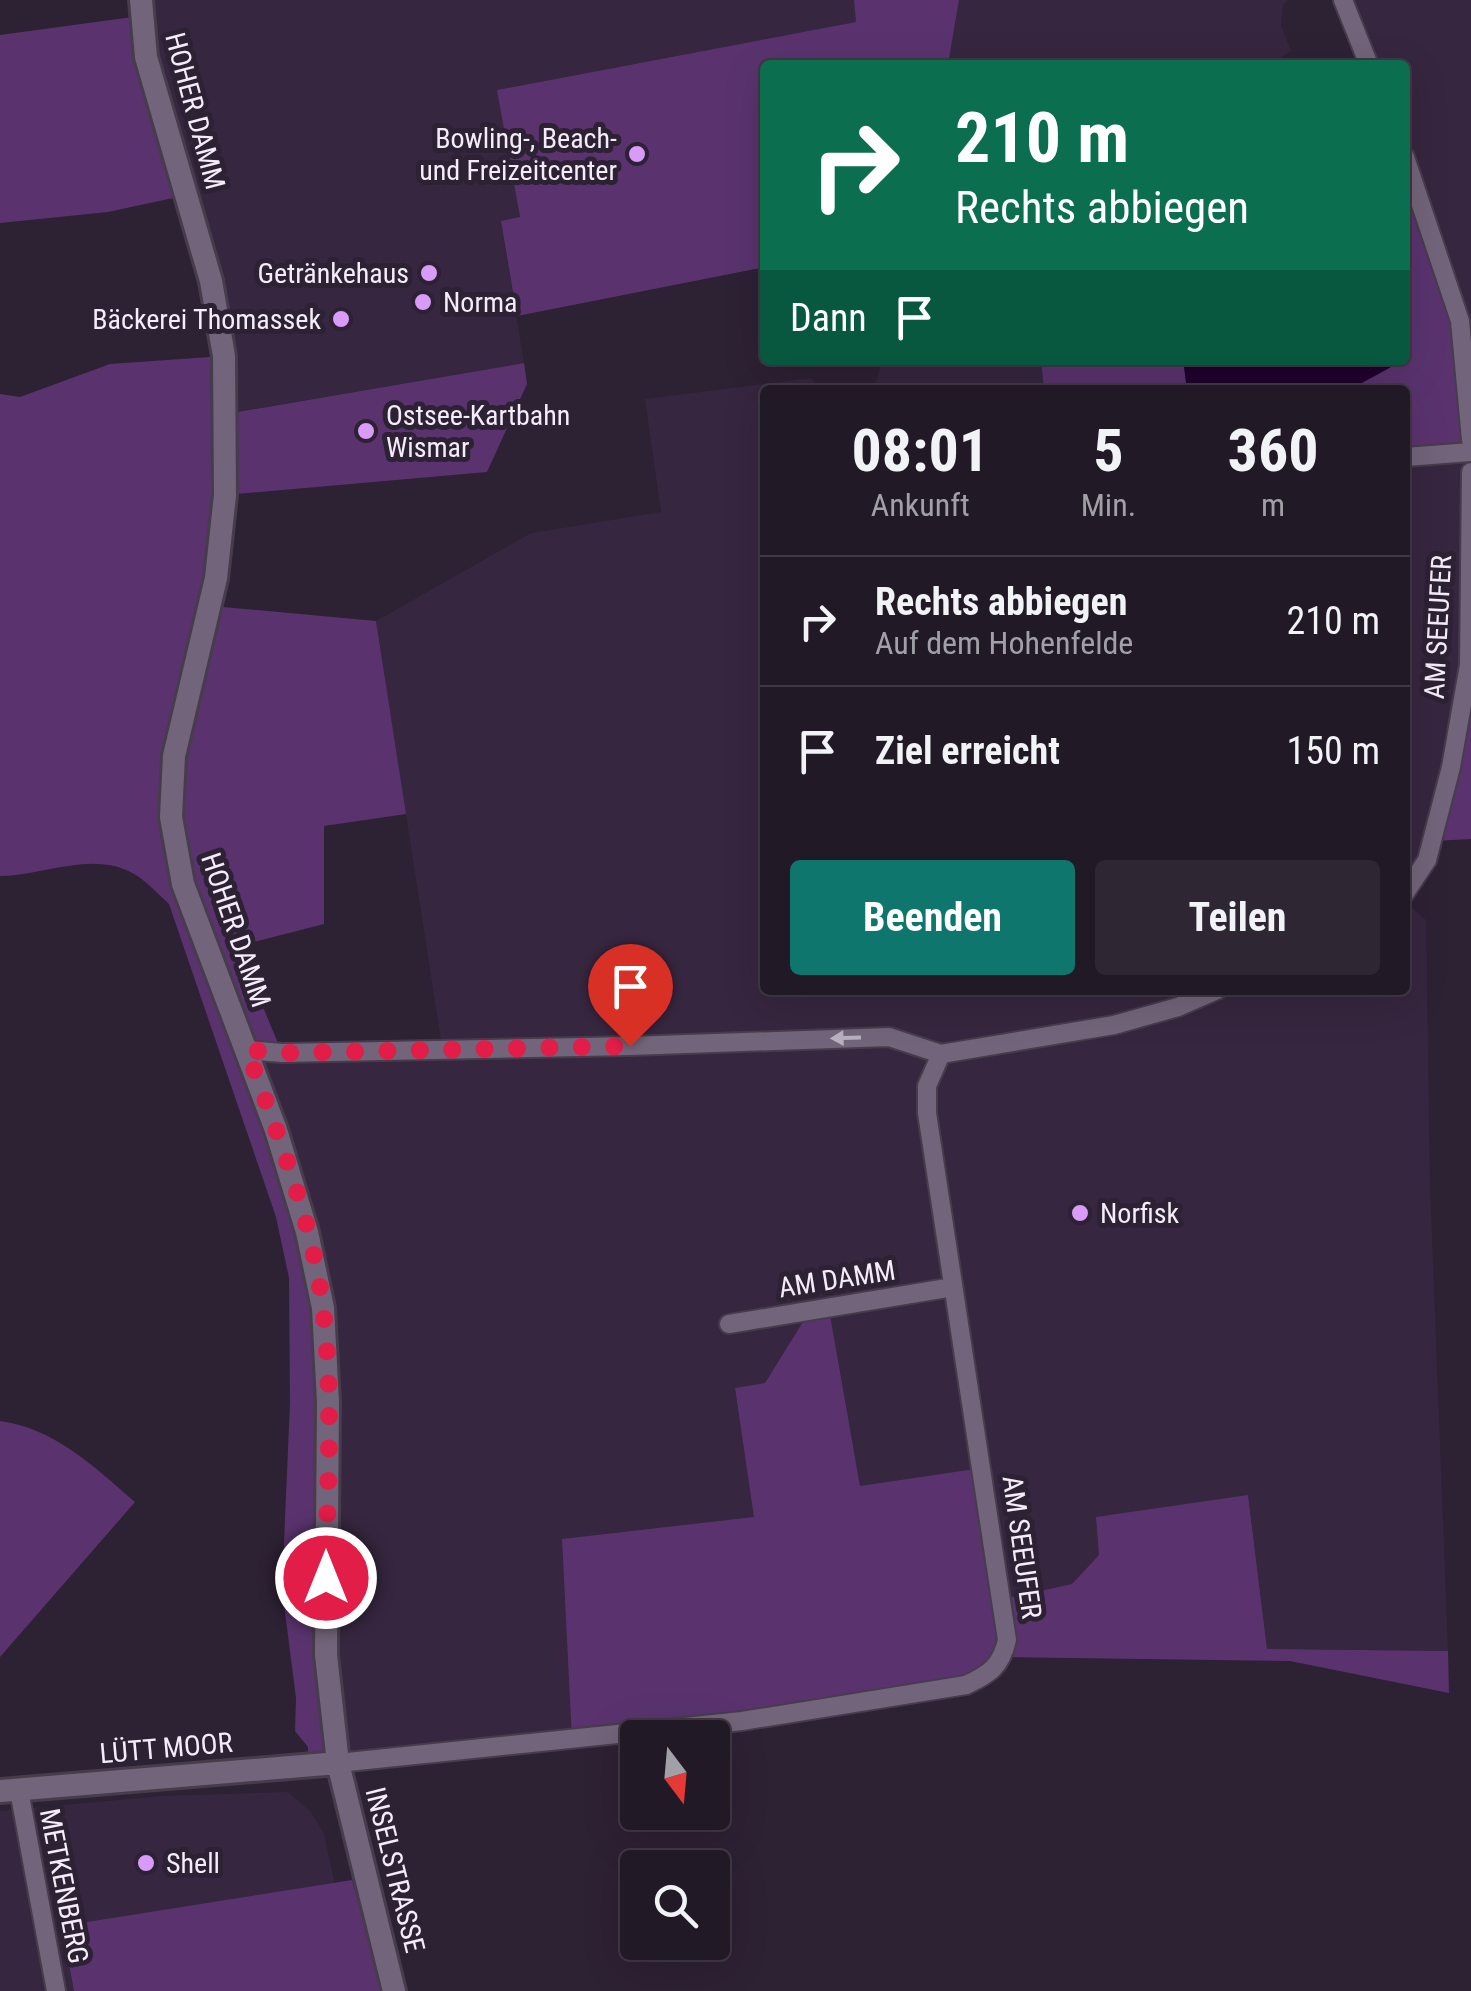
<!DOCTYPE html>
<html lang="de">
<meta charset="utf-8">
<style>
body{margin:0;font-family:"Roboto Condensed",sans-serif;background:#2e2633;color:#f1f3f6;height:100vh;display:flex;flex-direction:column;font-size:38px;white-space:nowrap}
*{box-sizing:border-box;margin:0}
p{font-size:32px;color:#a2a0a7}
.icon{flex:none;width:55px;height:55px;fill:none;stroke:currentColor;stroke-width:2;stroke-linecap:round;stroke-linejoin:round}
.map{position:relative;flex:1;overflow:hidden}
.panel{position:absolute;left:760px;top:385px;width:650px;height:610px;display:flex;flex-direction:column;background:#221927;border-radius:10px;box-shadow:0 10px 40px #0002,0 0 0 2px #3f3844}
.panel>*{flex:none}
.guide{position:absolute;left:760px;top:60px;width:650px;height:305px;border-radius:10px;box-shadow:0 10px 40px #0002,0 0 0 2px #3f3844;background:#0b6e4f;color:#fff;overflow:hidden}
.needle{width:65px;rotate:164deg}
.tools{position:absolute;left:620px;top:1720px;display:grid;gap:20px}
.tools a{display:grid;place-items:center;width:110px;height:110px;border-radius:10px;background:#221927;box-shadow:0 10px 40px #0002,0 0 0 2px #3f3844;font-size:50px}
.pin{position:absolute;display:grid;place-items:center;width:85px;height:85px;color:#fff;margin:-102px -42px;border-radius:50% 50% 50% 0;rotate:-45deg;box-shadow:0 0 10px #0007}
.pin .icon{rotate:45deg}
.me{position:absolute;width:110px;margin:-55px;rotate:0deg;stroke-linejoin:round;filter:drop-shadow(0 0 8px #0008)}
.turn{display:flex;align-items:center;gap:35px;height:210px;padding:0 30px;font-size:45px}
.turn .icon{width:130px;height:130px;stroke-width:2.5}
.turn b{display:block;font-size:70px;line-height:85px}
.then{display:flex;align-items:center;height:95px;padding:0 30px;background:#0003;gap:20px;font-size:38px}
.eta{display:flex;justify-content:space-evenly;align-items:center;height:170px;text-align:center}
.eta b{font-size:60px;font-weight:700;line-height:70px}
.primary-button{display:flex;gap:20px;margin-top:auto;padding:20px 30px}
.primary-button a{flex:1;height:115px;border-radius:10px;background:#0f766e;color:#fff;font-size:40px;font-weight:700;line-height:115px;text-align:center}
.primary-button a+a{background:#2e2633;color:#f1f3f6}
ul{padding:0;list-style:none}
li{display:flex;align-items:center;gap:30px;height:130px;padding:0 30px;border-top:2px solid #3f3844}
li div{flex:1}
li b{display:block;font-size:38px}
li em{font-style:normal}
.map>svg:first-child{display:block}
.built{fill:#36263f}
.green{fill:#5a336e}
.water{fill:#21022e}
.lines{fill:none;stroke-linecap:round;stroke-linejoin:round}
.minor-casing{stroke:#463c4c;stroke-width:22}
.secondary-casing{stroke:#463c4c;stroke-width:28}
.minor{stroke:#72647a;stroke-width:18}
.secondary{stroke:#72647a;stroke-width:22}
.oneway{fill:#baafbf}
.route{stroke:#e11d48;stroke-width:18;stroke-dasharray:0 32.4}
.poi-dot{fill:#d89bf8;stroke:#2d2134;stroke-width:4}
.labels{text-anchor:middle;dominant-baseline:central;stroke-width:10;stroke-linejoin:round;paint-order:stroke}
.street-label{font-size:28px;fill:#f4ecf8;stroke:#2d2134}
.poi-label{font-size:28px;fill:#f4ecf8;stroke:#2d2134;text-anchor:start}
</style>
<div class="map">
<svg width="1471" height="1991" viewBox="0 0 1471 1991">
<rect width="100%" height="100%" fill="#2d2134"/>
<path class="built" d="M141,0H854L857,22L498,90L520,218L501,222L524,363L225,414L224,356Z
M959,0H1288L1283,5L1281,25L1291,51L1269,65H948Z
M1343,0H1471V389L1405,157V65H1369Z
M882,360H1041L1044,390H874Z
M811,378L822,390H765V990H1405V902L1426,920L1430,1185L1448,1651L1267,1649L1248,1496L1099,1555L1072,1584L1002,1600L860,1487L829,1309L809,1312L765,1383L735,1389L755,1517L572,1740L338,1763L328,1402L247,1051L442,1047L376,621L531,533L661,512L645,399Z
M1471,452L1469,665L1427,860L1405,893V457Z
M288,1792L311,1812L324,1834L358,1991H0V1811L160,1796Z"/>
<path class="green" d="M854,0H959L948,65H765V267L517,316L501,221L520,217L497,90L856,22Z
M140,16L187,195L108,212L0,223V35Z
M1405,192L1422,199L1448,277L1471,452L1405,457V390H1044L1041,360H1405Z
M224,356L226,414L524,363L527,384L487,472L225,495L212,606L376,621L406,814L324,826V924L238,946L282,1053L248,1051L323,1308L338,1763L308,1767V1747L295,1731L296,1698L282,1589L290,1403L289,1278L276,1217L169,904C159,895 150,885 139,877C96,848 46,876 0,876V394L20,397L110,364Z
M1471,472V839L1433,841L1469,665Z
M829,1309L860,1486L982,1468L1003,1599L1072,1584L1099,1555L1096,1517L1248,1495L1267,1649L1448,1651L1449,1693L1290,1661L1003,1657L991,1674L572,1740L562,1539L754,1517L735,1388L765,1383L809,1312Z
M0,1421C56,1429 93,1466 135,1502L0,1657Z
M352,1880L383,1991H74L62,1926Z"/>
<path class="water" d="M1183,360H1404L1349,390H1187Z"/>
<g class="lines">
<g class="minor-casing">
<path id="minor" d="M1343,0L1369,65
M1405,157L1460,321L1471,440
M1405,457L1471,452
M1405,893L1427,860L1451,767L1469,665L1471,472
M247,1050L282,1053L630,1046L889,1037L941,1054L1114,1025L1178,1007L1217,990
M729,1324L953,1287
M338,1763L742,1721L966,1685C990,1674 1001,1666 1007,1640L927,1113V1086L941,1054
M19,1790L56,1991"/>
</g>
<g class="secondary-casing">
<path id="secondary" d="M141,0L146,57L211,281L224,356L225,495L216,578L174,756L171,817L183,884L276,1130L307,1232L323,1308L328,1402L326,1655L338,1763L394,1991
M0,1791L338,1763"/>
</g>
<use href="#minor" class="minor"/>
<use href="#secondary" class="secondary"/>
</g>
<defs><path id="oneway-solid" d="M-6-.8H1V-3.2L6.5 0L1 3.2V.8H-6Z" transform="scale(2.5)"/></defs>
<use class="oneway" href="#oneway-solid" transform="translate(846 1038) rotate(178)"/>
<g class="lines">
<path class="route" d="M326,1578C327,1489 334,1397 323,1309C313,1221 277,1133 247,1050L282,1053L630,1046"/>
</g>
<g class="poi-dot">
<circle cx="637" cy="154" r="10"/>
<circle cx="429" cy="273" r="10"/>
<circle cx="423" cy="302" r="10"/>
<circle cx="341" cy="319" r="10"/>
<circle cx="366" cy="431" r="10"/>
<circle cx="1080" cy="1213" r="10"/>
<circle cx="146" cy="1863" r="10"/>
</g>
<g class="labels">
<g class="street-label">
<text transform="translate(195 111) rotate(75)">HOHER DAMM</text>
<text transform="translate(1438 627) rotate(-87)">AM SEEUFER</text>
<text transform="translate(236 930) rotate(71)">HOHER DAMM</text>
<text transform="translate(837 1279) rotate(-9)">AM DAMM</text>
<text transform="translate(1022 1547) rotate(82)">AM SEEUFER</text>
<text transform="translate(166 1748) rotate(-5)">LÜTT MOOR</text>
<text transform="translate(395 1870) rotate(76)">INSELSTRASSE</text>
<text transform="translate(64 1886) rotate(79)">METKENBERG</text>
</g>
<g class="poi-label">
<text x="617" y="138" text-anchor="end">Bowling-, Beach-<tspan x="617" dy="32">und Freizeitcenter</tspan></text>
<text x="409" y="273" text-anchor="end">Getränkehaus</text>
<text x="443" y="302">Norma</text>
<text x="321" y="319" text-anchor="end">Bäckerei Thomassek</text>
<text x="386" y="415">Ostsee-Kartbahn<tspan x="386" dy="32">Wismar</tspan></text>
<text x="1100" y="1213">Norfisk</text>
<text x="166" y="1863">Shell</text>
</g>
</g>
</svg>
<div class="tools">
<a><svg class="needle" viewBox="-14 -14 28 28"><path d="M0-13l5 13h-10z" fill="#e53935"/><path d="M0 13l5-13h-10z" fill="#a2a0a7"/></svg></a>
<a><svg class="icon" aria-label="search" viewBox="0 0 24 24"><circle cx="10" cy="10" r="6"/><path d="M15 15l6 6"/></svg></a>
</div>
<div class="pin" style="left:630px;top:1046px;background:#d93025"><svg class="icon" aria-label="arrive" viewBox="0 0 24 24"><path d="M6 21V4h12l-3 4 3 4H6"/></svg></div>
<svg class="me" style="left:326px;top:1578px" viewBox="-20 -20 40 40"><circle r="17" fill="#e11d48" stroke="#fff" stroke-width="3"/><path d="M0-11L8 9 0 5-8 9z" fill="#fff"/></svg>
<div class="guide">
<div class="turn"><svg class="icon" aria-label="right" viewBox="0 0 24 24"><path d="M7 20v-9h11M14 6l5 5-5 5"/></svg><div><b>210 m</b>Rechts abbiegen</div></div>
<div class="then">Dann<svg class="icon" aria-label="arrive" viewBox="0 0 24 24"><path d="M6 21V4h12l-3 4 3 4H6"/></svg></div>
</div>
<section class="panel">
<div class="eta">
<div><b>08:01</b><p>Ankunft</p></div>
<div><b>5</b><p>Min.</p></div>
<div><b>360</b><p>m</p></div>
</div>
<ul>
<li><svg class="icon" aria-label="right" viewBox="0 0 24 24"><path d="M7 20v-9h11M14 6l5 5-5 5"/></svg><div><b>Rechts abbiegen</b><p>Auf dem Hohenfelde</p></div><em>210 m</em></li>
<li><svg class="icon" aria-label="arrive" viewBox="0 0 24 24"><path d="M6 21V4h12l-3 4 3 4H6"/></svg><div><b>Ziel erreicht</b></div><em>150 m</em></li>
</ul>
<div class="primary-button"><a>Beenden</a><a>Teilen</a></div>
</section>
</div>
